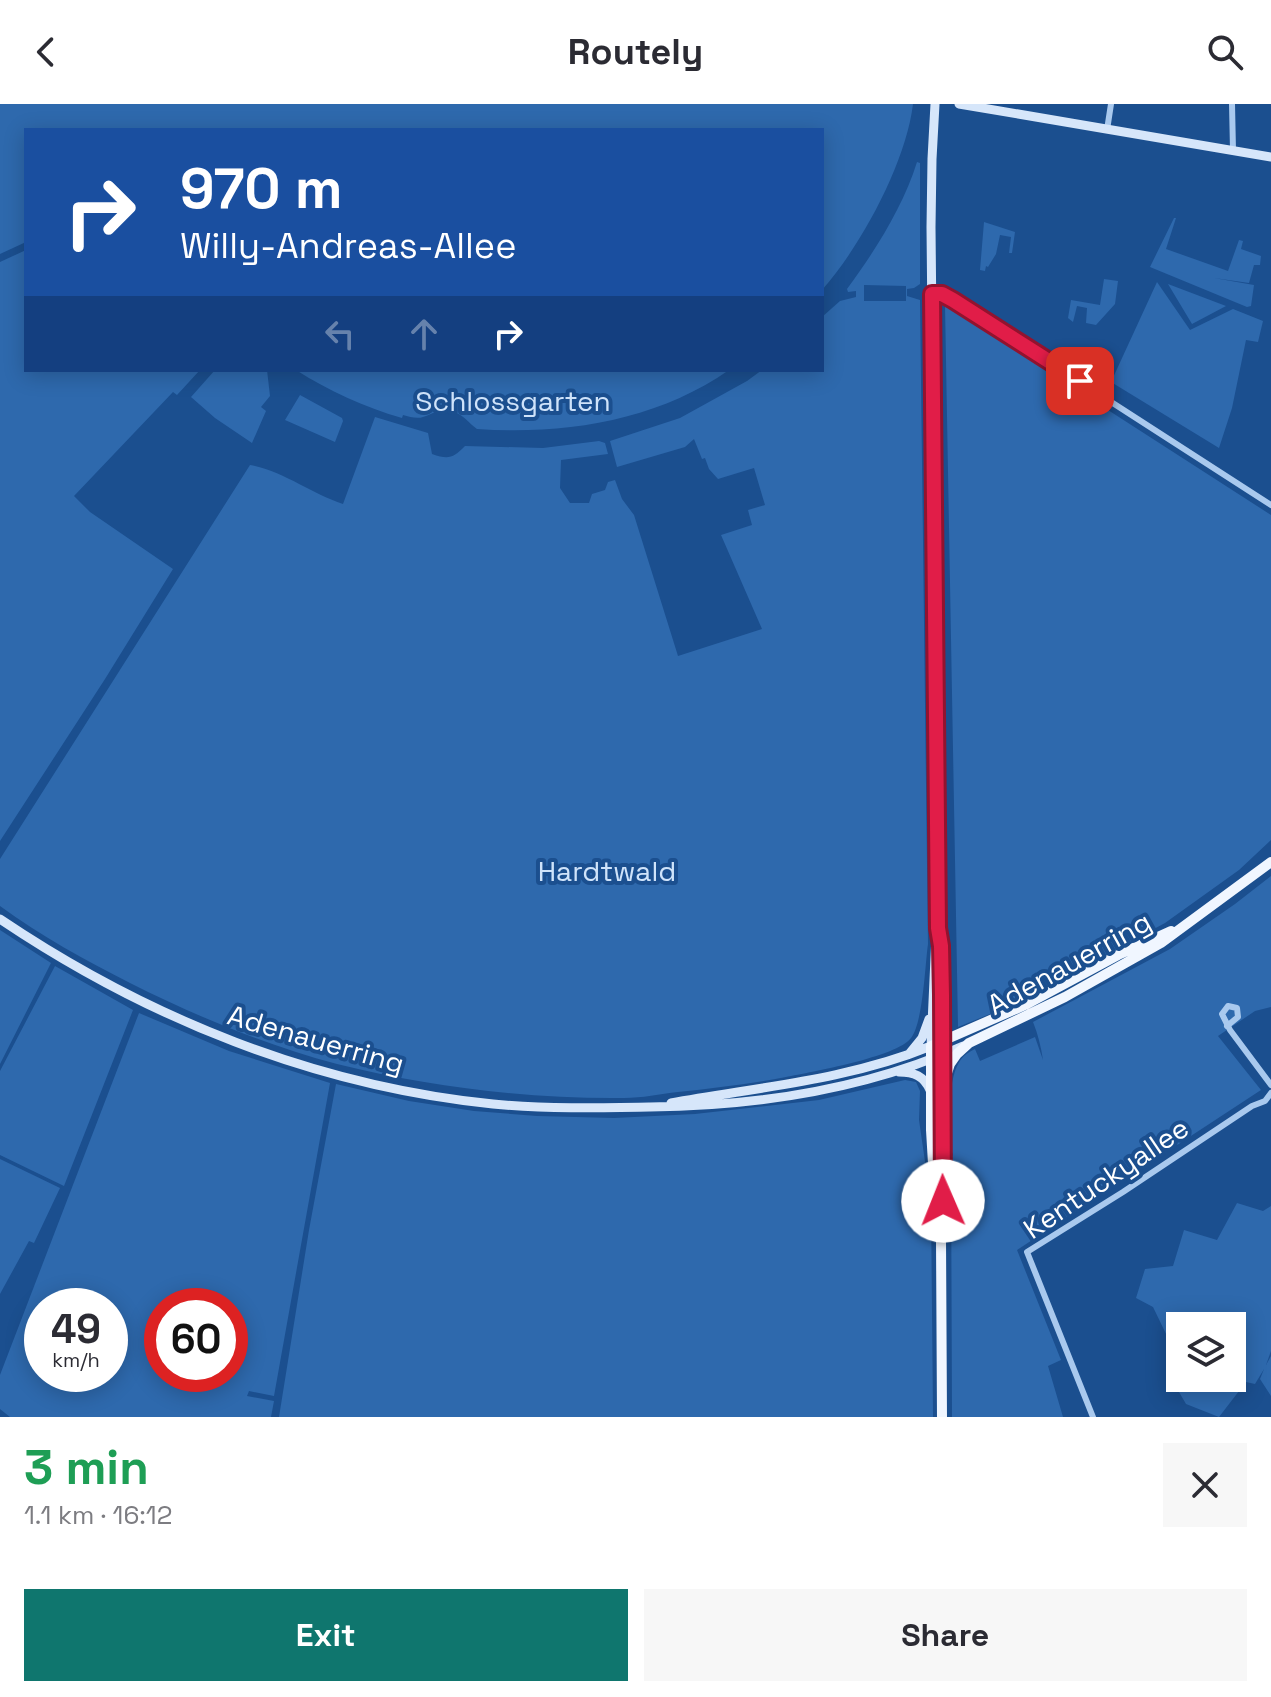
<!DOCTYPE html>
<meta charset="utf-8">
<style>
body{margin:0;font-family:"Space Grotesk",sans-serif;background:#f7f7f7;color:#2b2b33;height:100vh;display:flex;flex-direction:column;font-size:30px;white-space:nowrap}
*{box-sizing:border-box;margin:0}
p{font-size:26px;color:#7c7c81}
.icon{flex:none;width:44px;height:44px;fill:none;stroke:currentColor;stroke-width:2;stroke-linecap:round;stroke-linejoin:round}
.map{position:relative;height:1313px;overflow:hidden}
.details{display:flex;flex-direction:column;background:#fff;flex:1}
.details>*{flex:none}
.banner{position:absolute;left:24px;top:24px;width:800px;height:244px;border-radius:0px;box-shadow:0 4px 20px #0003;background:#1a4fa0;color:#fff;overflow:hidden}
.controls{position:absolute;left:1166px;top:1208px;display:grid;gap:16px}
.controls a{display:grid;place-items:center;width:80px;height:80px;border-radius:0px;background:#fff;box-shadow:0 4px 20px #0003;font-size:40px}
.speed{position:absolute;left:24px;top:1184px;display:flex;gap:16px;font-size:40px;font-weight:700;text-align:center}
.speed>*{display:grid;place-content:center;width:104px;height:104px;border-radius:50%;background:#fff;box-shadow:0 4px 20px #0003;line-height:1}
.speed small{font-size:20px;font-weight:400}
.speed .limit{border:12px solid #d22;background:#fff;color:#111}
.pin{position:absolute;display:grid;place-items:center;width:68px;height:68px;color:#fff;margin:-34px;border-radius:16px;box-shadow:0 4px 12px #0006}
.me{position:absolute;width:88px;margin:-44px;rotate:359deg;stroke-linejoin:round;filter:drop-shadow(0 0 6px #0008)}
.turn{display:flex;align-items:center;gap:28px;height:168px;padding:0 24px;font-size:36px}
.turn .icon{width:104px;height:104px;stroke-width:2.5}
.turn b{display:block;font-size:56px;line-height:68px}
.lanes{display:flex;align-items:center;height:76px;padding:0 24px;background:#0003;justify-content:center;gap:40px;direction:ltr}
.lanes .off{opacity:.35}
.round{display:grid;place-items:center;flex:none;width:84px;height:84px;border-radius:0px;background:#f7f7f7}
.overview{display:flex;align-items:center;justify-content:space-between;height:136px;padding:0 24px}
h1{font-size:48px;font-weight:700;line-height:60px;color:#1e9e55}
.action{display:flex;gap:16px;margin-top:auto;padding:16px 24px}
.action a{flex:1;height:92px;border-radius:0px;background:#0f766e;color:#fff;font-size:32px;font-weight:700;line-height:92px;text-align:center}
.action a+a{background:#f7f7f7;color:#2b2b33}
header{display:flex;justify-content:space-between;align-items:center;height:104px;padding:0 24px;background:#fff;font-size:36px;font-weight:700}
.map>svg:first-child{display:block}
.green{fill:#2e69ad;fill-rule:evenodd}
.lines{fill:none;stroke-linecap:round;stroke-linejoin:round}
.street{stroke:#a9c9ee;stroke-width:6}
.secondary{stroke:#d6e6fa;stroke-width:9}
.primary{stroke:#f0f6ff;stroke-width:10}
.route-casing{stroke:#92132f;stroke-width:20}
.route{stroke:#e11d48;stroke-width:14}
.labels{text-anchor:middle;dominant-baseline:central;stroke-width:8;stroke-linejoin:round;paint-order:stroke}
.park-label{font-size:28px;fill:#cfe3fa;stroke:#1b4f8f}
.street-label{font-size:28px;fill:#fff;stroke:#1b4f8f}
</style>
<header><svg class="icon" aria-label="back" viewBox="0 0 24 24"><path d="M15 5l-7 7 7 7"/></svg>Routely<svg class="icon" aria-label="search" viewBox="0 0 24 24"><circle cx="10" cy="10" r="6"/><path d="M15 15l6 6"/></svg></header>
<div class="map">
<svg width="1271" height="1313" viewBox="0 0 1271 1313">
<rect width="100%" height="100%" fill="#1b4f8f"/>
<path class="green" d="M0,0H913C906,59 861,142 822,186V26H26V138L0,150Z
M917,58L920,59V180L914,184L907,185V192L920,196L928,840C925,861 923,919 911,934C897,953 811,968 786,973C750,980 714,984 678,988C660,990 642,994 624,994C528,995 430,983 337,960C265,941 196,912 130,879C85,856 41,832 0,802V755L250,361C283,367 312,390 343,400L375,313L428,329L432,350C449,356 453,354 465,342L543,344L599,337L605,339L608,350L561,356L560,384L570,399H589L592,390L605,386L608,378L615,376L622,395L634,411L678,552L762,525L721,431L752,421L748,406L765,401L754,364L718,375L709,365L705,354L702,355L694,335L685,343L617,363L610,337L680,314L747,277L762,266H822V213L840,197L856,193V187L848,188L847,185C875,147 903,103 917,58ZM864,181L906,182V197H864Z
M1174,114H1176L1166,145L1228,167L1239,136L1243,137L1241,145L1261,152L1260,161H1254L1249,179L1214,174L1254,181L1251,202L1247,203L1150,163Z
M984,118L1015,128L1012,149H1009L1011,133L1000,131L996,150L988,163L986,162L985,167L980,166Z
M26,146V266H200L177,291L173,288L74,392L90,408L173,465L105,575L0,737V158Z
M1104,175L1118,177L1115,200L1096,221L1086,219L1087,204L1077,202L1073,218L1068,214L1071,196L1100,201Z
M1157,178L1190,226L1233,205L1263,217L1258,238L1246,236L1232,304L1219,344L1111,278Z
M1168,180L1226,202L1192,220Z
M945,201L1271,411V736L1239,766L1165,819L1017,899L958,923Z
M215,266H267L270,292L261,303L266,307L252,339L215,314L191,293Z
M296,266H729C656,317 564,331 477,325C469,319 464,312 455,308C442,302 435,309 423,313C417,315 410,313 403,311L402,314C364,303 329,287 296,266Z
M300,291L342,314L343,317L335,338L285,316Z
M1271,772V903L1255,907L1218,932L1261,986L1017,1146L1061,1256L1048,1262L1063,1313H952L951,1053L953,1051L951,1046C951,1021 945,970 964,952C967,949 971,947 975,945L980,957L1035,933L1043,956C1041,943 1038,930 1033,918L1170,845L1235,800Z
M0,826L51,859L0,960Z
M55,862L133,906L64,1082L0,1051V967Z
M139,909L229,947L330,979L274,1292L249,1287L247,1292L274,1297L271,1313H10L0,1305V1271ZM110,1202V1270H42V1202ZM162,1202H230V1270H162Z
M905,976L916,978L920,987L919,1016L931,1099L933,1313H279L309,1126L336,980L409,997L474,1007L537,1012L614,1014L695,1010L819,996Z
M0,1055L60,1084L34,1139L29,1137L0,1190Z
M1237,1099L1263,1107L1271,1102V1247L1266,1261L1271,1252V1292L1260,1275L1264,1265L1255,1280L1246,1278L1219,1313L1186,1300L1179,1288L1182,1274H1232V1222H1180V1243L1168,1234L1153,1203L1136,1194L1145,1165L1173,1162L1184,1126L1217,1136Z"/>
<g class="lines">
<path class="street" d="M1232,0L1233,46
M1107,26L1111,0
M932,190H942L953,196L1271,401
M1227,922L1238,913L1237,904L1228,902L1222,910L1230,926L1271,981
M1093,1313L1027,1148L1123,1088L1252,1002L1265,997L1271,989"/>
<path class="secondary" d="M935,0L932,55L931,123L938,824L941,842L942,977
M959,0L1271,53
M0,815C147,914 315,982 493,1000C546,1005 597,1004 650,1003C755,1002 866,985 963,942
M909,950L922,934L929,915
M899,968C914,968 924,972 930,986
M671,999C759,983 848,976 931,942L936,832"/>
<path class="primary" d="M939,1123L936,1110L931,1026V942L1025,901L1118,851L1171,827
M942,1313L941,1135L943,1112L942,984L950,960L957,950L969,939L1065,893L1161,839L1271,758"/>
</g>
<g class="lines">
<g class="route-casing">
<path id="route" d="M943,1097L942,891L941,842L938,824L932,190H942L953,196L1080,277"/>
</g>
<use href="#route" class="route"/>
</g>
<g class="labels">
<g class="park-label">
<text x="513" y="297">Schlossgarten</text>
<text x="607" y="767">Hardtwald</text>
</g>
<g class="street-label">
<text transform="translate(1069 859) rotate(-29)">Adenauerring</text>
<text transform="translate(316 935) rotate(16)">Adenauerring</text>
<text transform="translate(1106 1074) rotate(-34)">Kentuckyallee</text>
</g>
</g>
</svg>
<div class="controls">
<a><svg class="icon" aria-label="layers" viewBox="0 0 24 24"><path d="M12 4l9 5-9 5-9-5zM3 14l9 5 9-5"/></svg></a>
</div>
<div class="speed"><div>49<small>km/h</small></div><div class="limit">60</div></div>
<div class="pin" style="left:1080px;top:277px;background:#d93025"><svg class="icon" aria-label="arrive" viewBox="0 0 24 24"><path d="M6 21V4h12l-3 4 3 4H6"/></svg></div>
<svg class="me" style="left:943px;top:1097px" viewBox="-20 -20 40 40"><circle r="19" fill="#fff"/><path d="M0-13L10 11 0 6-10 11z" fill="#e11d48"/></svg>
<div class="banner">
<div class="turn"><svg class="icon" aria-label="right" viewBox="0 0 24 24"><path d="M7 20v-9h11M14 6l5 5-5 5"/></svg><div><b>970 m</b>Willy-Andreas-Allee</div></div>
<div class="lanes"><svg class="icon off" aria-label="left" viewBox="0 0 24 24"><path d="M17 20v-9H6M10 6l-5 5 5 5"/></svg><svg class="icon off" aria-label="ahead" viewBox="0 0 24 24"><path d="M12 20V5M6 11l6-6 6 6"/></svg><svg class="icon" aria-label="right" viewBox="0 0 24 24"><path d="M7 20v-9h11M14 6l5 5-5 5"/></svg></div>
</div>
</div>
<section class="details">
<div class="overview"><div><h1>3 min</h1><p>1.1 km · 16:12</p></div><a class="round"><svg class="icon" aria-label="close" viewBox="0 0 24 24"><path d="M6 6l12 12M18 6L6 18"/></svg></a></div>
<div class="action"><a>Exit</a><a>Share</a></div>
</section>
